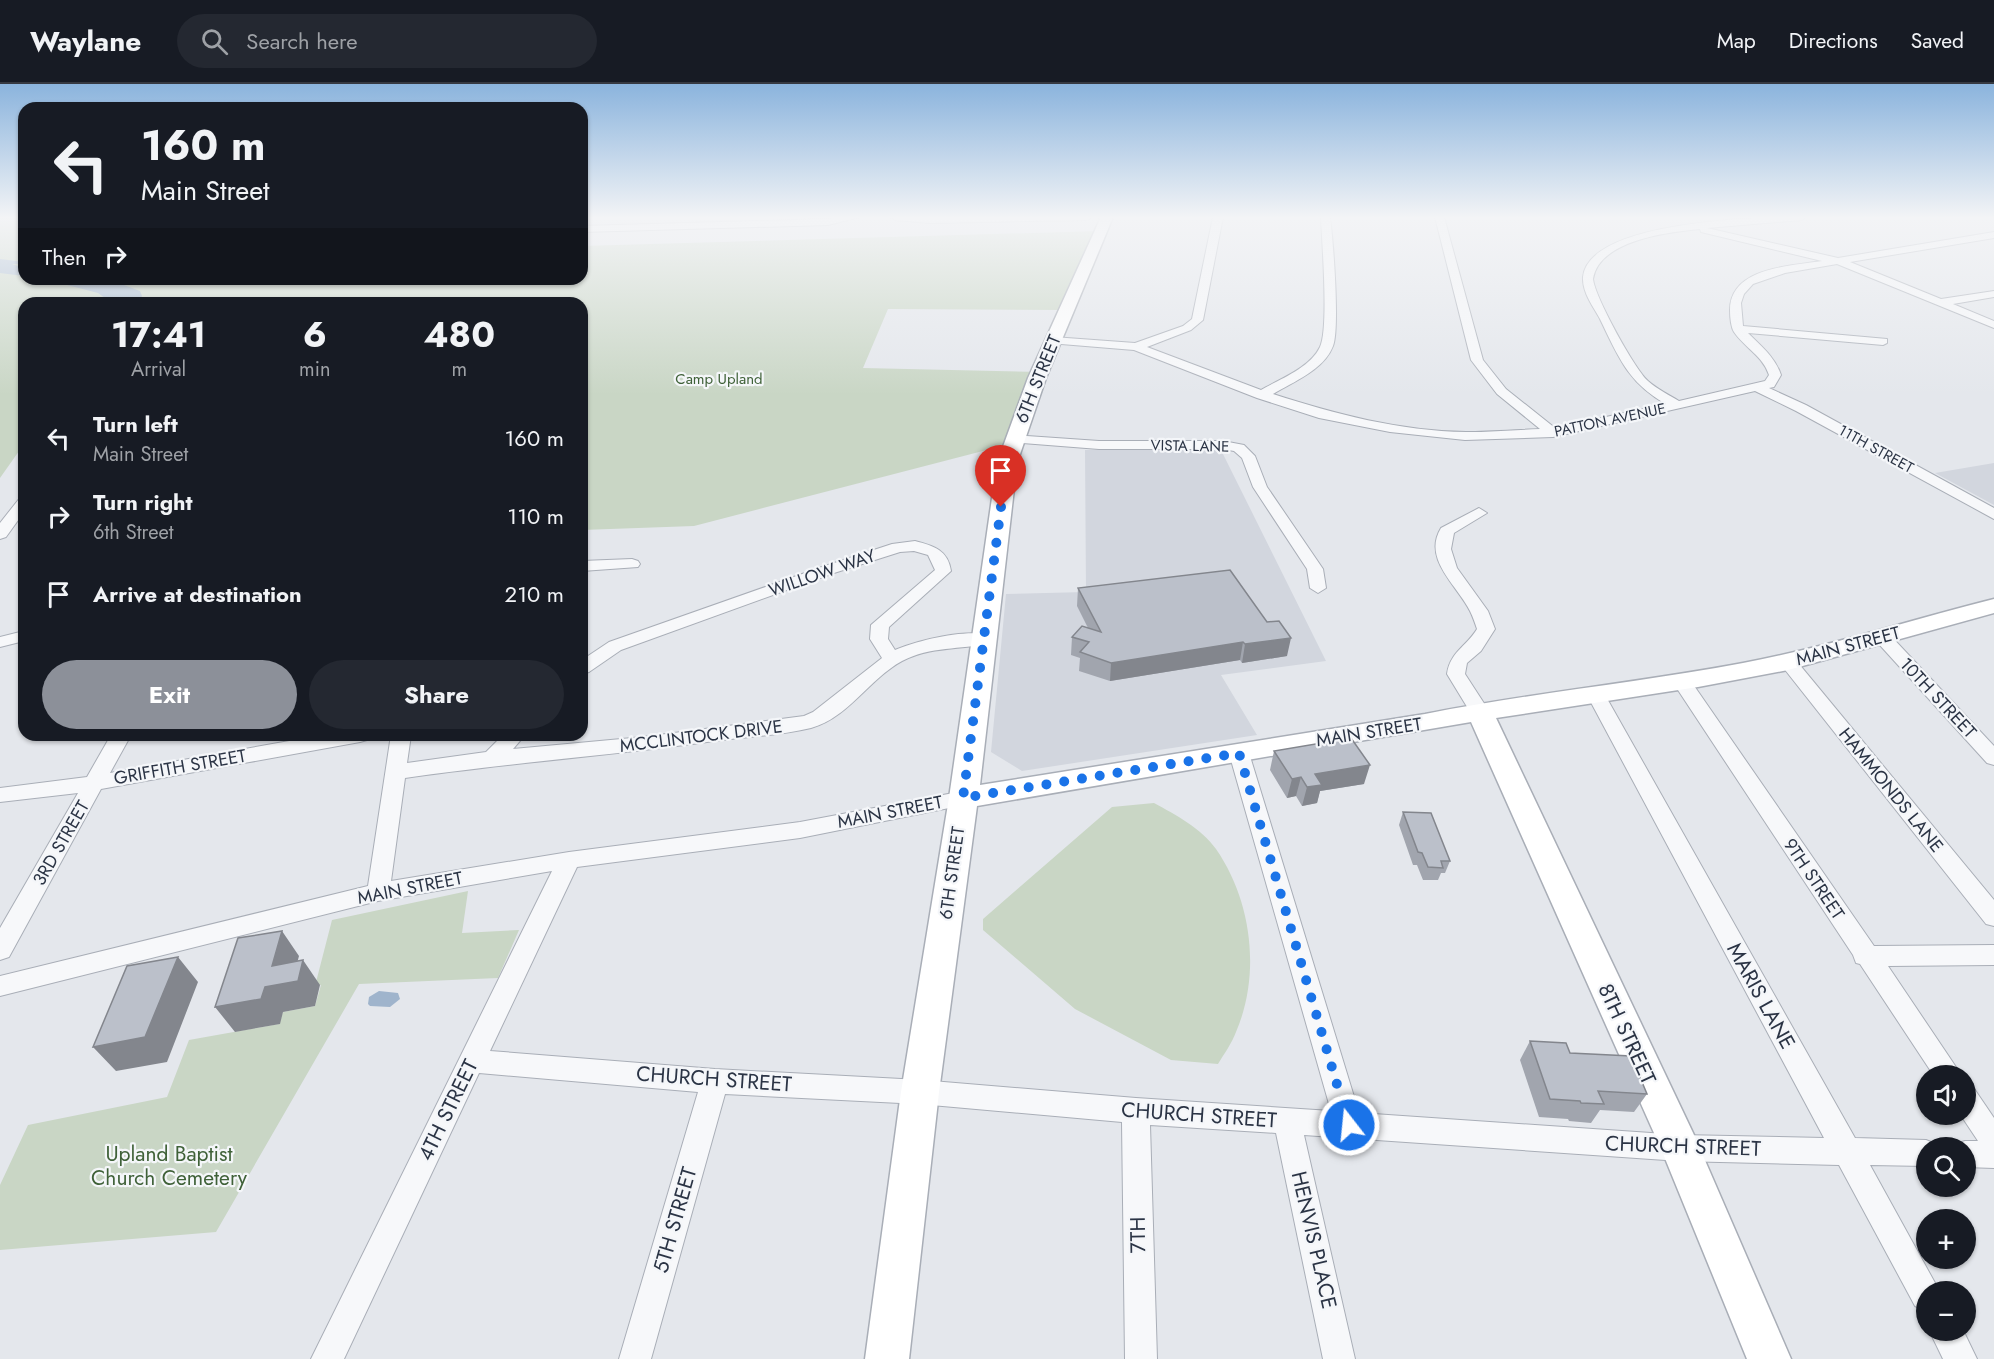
<!DOCTYPE html>
<meta charset="utf-8">
<style>
body{margin:0;font-family:Jost,sans-serif;background:#242831;color:#f1f3f6;height:100vh;display:flex;flex-direction:column;font-size:22px;white-space:nowrap}
*{box-sizing:border-box;margin:0}
p{font-size:20px;color:#9ea1a6}
.icon{flex:none;width:33px;height:33px;fill:none;stroke:currentColor;stroke-width:2;stroke-linecap:round;stroke-linejoin:round}
.map{position:relative;flex:1;overflow:hidden}
.sheet{position:absolute;left:18px;top:213px;width:570px;height:444px;display:flex;flex-direction:column;background:#171b24;border-radius:18px;box-shadow:0 2px 4px #0004}
.sheet>*{flex:none}
.banner{position:absolute;left:18px;top:18px;width:570px;height:183px;border-radius:18px;box-shadow:0 2px 4px #0004;background:#171b24;color:#f1f3f6;overflow:hidden}
.tools{position:absolute;left:1916px;top:981px;display:grid;gap:12px}
.tools a{display:grid;place-items:center;width:60px;height:60px;border-radius:50%;background:#171b24;box-shadow:0 2px 4px #0004;font-size:30px}
.pin{position:absolute;display:grid;place-items:center;width:51px;height:51px;color:#fff;margin:-62px -26px;border-radius:50% 50% 50% 0;rotate:-45deg;box-shadow:0 0 6px #0007}
.pin .icon{rotate:45deg}
.me{position:absolute;width:66px;margin:-33px;rotate:344deg;stroke-linejoin:round;filter:drop-shadow(0 0 4px #0008)}
.turn{display:flex;align-items:center;gap:21px;height:126px;padding:0 24px;font-size:27px}
.turn .icon{width:78px;height:78px;stroke-width:2.5}
.turn b{display:block;font-size:42px;line-height:51px}
.then{display:flex;align-items:center;height:57px;padding:0 24px;background:#0003;gap:12px;font-size:22px}
.eta{display:flex;justify-content:space-evenly;align-items:center;height:102px;text-align:center}
.eta b{font-size:36px;font-weight:700;line-height:42px}
.button{display:flex;gap:12px;margin-top:auto;padding:12px 24px}
.button a{flex:1;height:69px;border-radius:36px;background:#8c9099;color:#fff;font-size:24px;font-weight:700;line-height:69px;text-align:center}
.button a+a{background:#242831;color:#f1f3f6}
ul{padding:0;list-style:none}
li{display:flex;align-items:center;gap:18px;height:78px;padding:0 24px}
li div{flex:1}
li b{display:block;font-size:22px}
li em{font-style:normal}
header{display:flex;align-items:center;gap:36px;box-sizing:border-box;height:84px;padding:0 30px;background:#171b24;border-bottom:2px solid #363941}
header strong{font-size:28px}
nav{display:flex;gap:33px;margin-inline-start:auto;font-size:21px}
.search{width:420px;height:54px;background:#242831;display:flex;align-items:center;gap:15px;box-sizing:border-box;padding:0 21px;border-radius:33px;color:#9ea1a6;font-size:22px}
.map>svg:first-child{display:block}
.built{fill:#d2d6de}
.green{fill:#c9d6c5}
.water{fill:#9fb4cc}
.lines{fill:none;stroke-linecap:round;stroke-linejoin:round}
.street-casing{stroke:#a9aeb7;stroke-width:2}
.secondary-casing{stroke:#a9aeb7;stroke-width:3}
.street{fill:#f7f8fa;fill-rule:evenodd}
.secondary{fill:#fff;fill-rule:evenodd}
.wall{fill:#a1a5ae}
.shaded-wall{fill:#83868d}
.building{fill:#bbc0ca;stroke:#83868d;stroke-width:1.5}
.route{stroke:#1a73e8;stroke-width:10;stroke-dasharray:0 18}
.labels{text-anchor:middle;dominant-baseline:central;stroke-width:4.5;stroke-linejoin:round;paint-order:stroke}
.far-park-label{font-size:15px;fill:#3f6138;stroke:#f4f6f9}
.far-street-label{font-size:15px;fill:#2b3445;stroke:#f4f6f9}
.street-label{font-size:18px;fill:#2b3445;stroke:#f4f6f9}
.near-street-label{font-size:21px;fill:#2b3445;stroke:#f4f6f9}
.near-park-label{font-size:21px;fill:#3f6138;stroke:#f4f6f9}
</style>
<header>
<strong>Waylane</strong>
<div class="search"><svg class="icon" aria-label="search" viewBox="0 0 24 24"><circle cx="10" cy="10" r="6"/><path d="M15 15l6 6"/></svg>Search here</div>
<nav><a>Map</a><a>Directions</a><a>Saved</a></nav>
</header>
<div class="map">
<svg width="1994" height="1275" viewBox="0 0 1994 1275">
<rect width="100%" height="100%" fill="#e4e7ec"/>
<path class="built" d="M1085,366H1221L1326,577L1221,591L1257,651L1022,687L991,668L1006,510L1086,508Z
M1994,379V421L1935,389Z"/>
<path class="green" d="M0,133H24V195H582V162L1100,147L1066,226L888,225L863,284L1041,288L1006,361L694,442L582,446V219H24V360L0,394Z
M1154,719C1176,731 1201,744 1216,765C1252,817 1261,890 1236,948C1232,959 1224,970 1218,980L1171,976L1075,925L983,846V835L1112,723Z
M468,807L462,849L519,846L498,894L359,900L216,1148L0,1166V1101L28,1041L167,1013L189,956L279,940L283,928L315,922L321,901L315,902L332,836Z"/>
<path class="water" d="M0,175L24,178V180H12L24,184V192L0,189Z
M44,195H108L140,207L142,212L139,219H112L98,209Z
M379,907L398,909L400,915L390,923L370,922L368,920L369,913Z"/>
<g class="lines">
<g class="street-casing">
<path id="street" d="M842,133H860L828,141L582,148V142L828,135Z
M890,133H1092L1087,136L930,139L895,136Z
M1213,133H1223L1203,236L1191,246L1147,263L1261,306C1280,295 1310,284 1320,263C1329,245 1322,158 1321,133H1330C1333,156 1340,243 1333,262C1324,286 1293,298 1273,310C1335,330 1400,347 1466,348C1491,348 1515,346 1540,345L1497,310L1471,276L1435,133H1444L1483,276L1506,305L1555,344L1666,320C1628,299 1618,272 1600,235C1593,222 1582,208 1583,193C1589,136 1763,133 1806,133L1802,136L1707,144L1838,174L1994,148V154L1850,178L1941,215L1994,207V213L1953,220L1994,237V244L1837,180L1785,189L1753,200L1744,210L1741,219L1743,242L1887,255V259L1883,261L1748,249C1761,262 1775,273 1781,291L1774,303L1769,304L1806,321L1994,424V435L1796,327L1755,307L1553,353L1465,356L1390,348L1319,334L1257,314L1134,266L1049,259V255L1053,253L1135,259L1183,242L1192,235ZM1700,145L1701,148L1822,177C1791,182 1730,183 1730,226C1730,233 1731,243 1734,248C1745,264 1763,272 1769,291L1765,297L1679,317C1669,311 1657,305 1648,297C1634,284 1595,213 1593,195C1599,156 1669,148 1700,145Z
M1014,351L1099,357H1223L1244,361L1255,372L1267,403L1323,485L1326,504L1318,509L1310,504L1307,485L1253,403L1242,374L1234,367L1223,365H1099L1009,358L1007,355L1009,352Z
M24,413V428L6,453L0,455V439L19,415Z
M1479,424L1487,429L1454,449L1451,465L1457,484L1488,527L1495,545L1481,567L1467,579L1465,590L1489,627L1486,631L1479,633L1472,631L1447,590C1450,568 1466,563 1477,545C1475,539 1473,533 1470,527C1457,501 1422,475 1441,444Z
M915,457C934,462 948,466 951,487L889,543L888,555L895,566C919,556 965,545 990,551L993,555L990,559C960,566 931,562 902,577C869,595 848,634 811,644C778,652 741,653 707,658C607,672 506,679 405,694L391,797L569,768L800,738L964,707L971,709L975,714L971,719L964,721L800,754L577,783L490,967L715,985L920,996L1136,1014L1331,1027L1229,669L1232,664L1239,662L1246,664L1249,669L1359,1029L1680,1051L1824,1054L1587,611L1589,607H1603L1605,611L1855,1054L1926,1056L1936,1060L1938,1064H1926V1082L1870,1081L1940,1208H1926V1227L1915,1222L1839,1081L1680,1077L1304,1051L1355,1275H1323L1276,1049L1150,1041L1157,1275H1125L1122,1038L920,1020L725,1010L651,1275H619L698,1008L479,989L344,1275H311L552,787L378,817L0,912V892L368,802L391,651H411L407,679L486,668L503,651H525L513,665L643,653L804,632L813,628L882,574L870,555L871,541L935,486L928,471L914,467L900,468L834,489L621,566L589,588L582,590V576L609,558L822,483L892,460Z
M632,475L638,477L640,480L638,483L582,487V477Z
M24,547V557L0,563V553Z
M1883,549L1889,550L1994,662V681L1987,679L1877,558L1874,554L1877,550Z
M1788,572L1794,574L1994,816V842L1986,840L1782,582L1779,578L1782,574Z
M1681,591L1688,593L1874,862L1994,861V881L1888,882L1962,992H1934L1860,880L1856,879L1853,871L1672,597L1674,593Z
M111,651H131L110,689L323,651H370L367,656L360,658L101,705L9,873L0,876V844L78,709L0,718V704L87,693Z
M1965,1003L1975,1006L1994,1034V1084L1965,1083V1064H1954L1955,1060L1965,1057H1978L1960,1030H1965Z
M1929,1246H1963L1977,1275H1943Z"/>
</g>
<g class="secondary-casing">
<path id="secondary" d="M1101,133H1113L1046,294L1017,379L980,701L1425,630C1530,609 1637,599 1743,579C1828,563 1910,536 1994,515V529L1788,586L1698,603L1496,634L1694,1051L1791,1275H1747L1662,1067L1471,638L977,722L939,1008L909,1275H865L901,1008L949,714L997,379L1028,294Z"/>
</g>
<use href="#street" class="street"/>
<use href="#secondary" class="secondary"/>
</g>
<path class="wall" d="M1078,504L1287,572L1242,579L1240,576L1110,597L1079,587L1080,574L1071,571L1072,553L1088,544L1077,522Z
M1274,667L1364,700L1320,707L1317,719L1302,722L1296,712L1287,714L1270,686Z
M1403,728L1450,777L1445,789H1441L1438,796H1423L1417,781H1413L1399,741Z
M1530,957L1570,969L1647,1010L1634,1028L1600,1026L1591,1039L1569,1037L1568,1035L1539,1033L1520,976Z"/>
<path class="shaded-wall" d="M1291,554L1287,572L1242,579L1245,560Z
M1243,558L1240,576L1110,597L1111,579Z
M1370,681L1364,700L1320,707L1317,719L1302,722L1307,703L1315,690Z
M1301,693L1296,712L1287,714L1292,695Z
M282,847L299,872L292,898L303,876L320,901L315,922L283,928L280,940L235,948L215,923L272,882Z
M178,873L198,898L167,978L116,987L93,963Z"/>
<path class="building" d="M1230,486L1267,538L1279,537L1291,554L1245,560L1243,558L1111,579L1080,568L1089,558L1072,553L1082,542L1101,548L1078,504Z
M1351,654L1370,681L1315,690L1322,701L1307,703L1301,693L1292,695L1274,667Z
M1403,728L1431,729L1450,777H1441L1443,784L1428,783L1422,769L1418,768Z
M282,847L272,882L303,876L298,897L265,903L261,915L215,923L238,854Z
M178,873L145,953L93,963L127,882Z
M1530,957L1566,959L1570,969L1631,972L1647,1010L1598,1007L1604,1020L1581,1019L1580,1017L1550,1015Z"/>
<linearGradient id="sky" x2="0" y2="1"><stop stop-color="#8bb4dd"/><stop offset="0.43" stop-color="#f3f4f6"/><stop offset="1" stop-color="#f3f4f6" stop-opacity="0"/></linearGradient>
<rect width="1994" height="311" fill="url(#sky)"/>
<g class="lines">
<path class="route" d="M1001,423L963,714L1239,669L1349,1041"/>
</g>
<g class="labels">
<g class="far-park-label">
<text x="719" y="295">Camp Upland</text>
</g>
<g class="far-street-label">
<text transform="translate(1610 336) rotate(-12)">PATTON AVENUE</text>
<text transform="translate(1190 362) rotate(1)">VISTA LANE</text>
<text transform="translate(1876 365) rotate(29)">11TH STREET</text>
</g>
<g class="street-label">
<text transform="translate(1038 295) rotate(-68)">6TH STREET</text>
<text transform="translate(822 489) rotate(-19)">WILLOW WAY</text>
<text transform="translate(1848 562) rotate(-15)">MAIN STREET</text>
<text transform="translate(1938 614) rotate(47)">10TH STREET</text>
<text transform="translate(1369 648) rotate(-9)">MAIN STREET</text>
<text transform="translate(701 652) rotate(-7)">MCCLINTOCK DRIVE</text>
<text transform="translate(180 683) rotate(-10)">GRIFFITH STREET</text>
<text transform="translate(1891 706) rotate(51)">HAMMONDS LANE</text>
<text transform="translate(890 728) rotate(-11)">MAIN STREET</text>
<text transform="translate(61 759) rotate(-60)">3RD STREET</text>
<text transform="translate(952 789) rotate(-82)">6TH STREET</text>
<text transform="translate(1814 795) rotate(56)">9TH STREET</text>
<text transform="translate(410 804) rotate(-11)">MAIN STREET</text>
</g>
<g class="near-street-label">
<text transform="translate(1761 912) rotate(61)">MARIS LANE</text>
<text transform="translate(1627 950) rotate(65)">8TH STREET</text>
<text transform="translate(714 995) rotate(4)">CHURCH STREET</text>
<text transform="translate(448 1026) rotate(-64)">4TH STREET</text>
<text transform="translate(1199 1031) rotate(4)">CHURCH STREET</text>
<text transform="translate(1683 1062) rotate(2)">CHURCH STREET</text>
<text transform="translate(675 1136) rotate(-74)">5TH STREET</text>
<text transform="translate(1138 1151) rotate(-91)">7TH</text>
<text transform="translate(1314 1156) rotate(77)">HENVIS PLACE</text>
</g>
<g class="near-park-label">
<text x="169" y="1070">Upland Baptist<tspan x="169" dy="24">Church Cemetery</tspan></text>
</g>
</g>
</svg>
<div class="tools">
<a><svg class="icon" aria-label="sound" viewBox="0 0 24 24"><path d="M4 9h4l5-4v14l-5-4H4zM17 9q2 3 0 6"/></svg></a>
<a><svg class="icon" aria-label="search" viewBox="0 0 24 24"><circle cx="10" cy="10" r="6"/><path d="M15 15l6 6"/></svg></a>
<a>+</a>
<a>−</a>
</div>
<div class="pin" style="left:1001px;top:423px;background:#d93025"><svg class="icon" aria-label="arrive" viewBox="0 0 24 24"><path d="M6 21V4h12l-3 4 3 4H6"/></svg></div>
<svg class="me" style="left:1349px;top:1041px" viewBox="-20 -20 40 40"><circle r="17" fill="#1a73e8" stroke="#fff" stroke-width="3"/><path d="M0-11L8 9 0 5-8 9z" fill="#fff"/></svg>
<div class="banner">
<div class="turn"><svg class="icon" aria-label="left" viewBox="0 0 24 24"><path d="M17 20v-9H6M10 6l-5 5 5 5"/></svg><div><b>160 m</b>Main Street</div></div>
<div class="then">Then<svg class="icon" aria-label="right" viewBox="0 0 24 24"><path d="M7 20v-9h11M14 6l5 5-5 5"/></svg></div>
</div>
<section class="sheet">
<div class="eta">
<div><b>17:41</b><p>Arrival</p></div>
<div><b>6</b><p>min</p></div>
<div><b>480</b><p>m</p></div>
</div>
<ul>
<li><svg class="icon" aria-label="left" viewBox="0 0 24 24"><path d="M17 20v-9H6M10 6l-5 5 5 5"/></svg><div><b>Turn left</b><p>Main Street</p></div><em>160 m</em></li>
<li><svg class="icon" aria-label="right" viewBox="0 0 24 24"><path d="M7 20v-9h11M14 6l5 5-5 5"/></svg><div><b>Turn right</b><p>6th Street</p></div><em>110 m</em></li>
<li><svg class="icon" aria-label="arrive" viewBox="0 0 24 24"><path d="M6 21V4h12l-3 4 3 4H6"/></svg><div><b>Arrive at destination</b></div><em>210 m</em></li>
</ul>
<div class="button"><a>Exit</a><a>Share</a></div>
</section>
</div>
